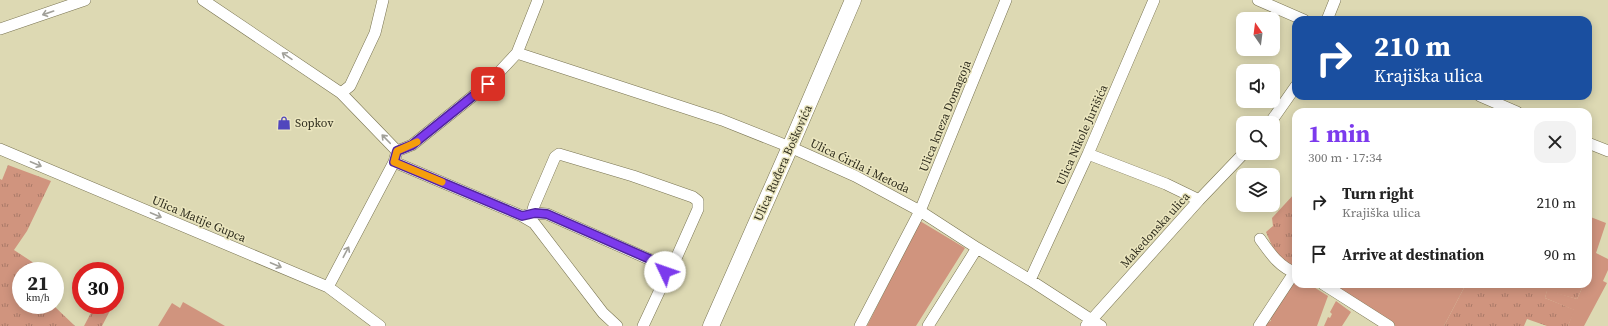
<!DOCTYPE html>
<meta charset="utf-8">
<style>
body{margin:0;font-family:"Source Serif 4",serif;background:#f2f2f2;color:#222;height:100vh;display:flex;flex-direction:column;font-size:15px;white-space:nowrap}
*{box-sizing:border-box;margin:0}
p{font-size:13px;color:#767676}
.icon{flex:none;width:22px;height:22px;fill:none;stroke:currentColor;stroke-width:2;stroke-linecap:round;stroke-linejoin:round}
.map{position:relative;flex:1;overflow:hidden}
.drawer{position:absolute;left:1292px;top:108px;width:300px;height:180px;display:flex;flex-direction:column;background:#fff;border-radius:12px;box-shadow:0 2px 10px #0003}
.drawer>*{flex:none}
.top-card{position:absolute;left:1292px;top:16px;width:300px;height:84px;border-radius:12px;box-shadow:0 2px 10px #0003;background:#1a4fa0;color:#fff;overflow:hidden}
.needle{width:26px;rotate:346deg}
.buttons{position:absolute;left:1236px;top:12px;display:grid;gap:8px}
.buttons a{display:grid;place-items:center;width:44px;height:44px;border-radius:8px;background:#fff;box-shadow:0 2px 10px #0003;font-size:20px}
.speed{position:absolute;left:12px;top:262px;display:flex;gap:8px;font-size:20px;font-weight:700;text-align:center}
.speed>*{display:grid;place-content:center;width:52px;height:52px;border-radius:50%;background:#fff;box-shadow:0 2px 10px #0003;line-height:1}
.speed small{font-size:10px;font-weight:400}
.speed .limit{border:6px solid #d22;background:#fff;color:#111}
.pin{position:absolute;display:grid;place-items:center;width:34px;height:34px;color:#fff;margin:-17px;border-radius:8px;box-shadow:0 2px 6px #0006}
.me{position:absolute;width:44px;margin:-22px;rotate:312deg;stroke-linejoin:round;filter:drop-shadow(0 0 3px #0008)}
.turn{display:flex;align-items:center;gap:14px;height:84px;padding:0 16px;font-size:18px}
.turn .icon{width:52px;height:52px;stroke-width:2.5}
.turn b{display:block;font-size:28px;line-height:34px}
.round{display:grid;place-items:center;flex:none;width:42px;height:42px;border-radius:12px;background:#f2f2f2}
.head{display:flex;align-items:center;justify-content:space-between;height:68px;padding:0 16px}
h1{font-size:24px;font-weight:700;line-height:30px;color:#7c3aed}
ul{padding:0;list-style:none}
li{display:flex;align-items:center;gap:12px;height:52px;padding:0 16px}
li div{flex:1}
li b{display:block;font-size:15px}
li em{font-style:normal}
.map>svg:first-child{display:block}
.grass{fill:url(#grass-tufts)}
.green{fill:#d0947e}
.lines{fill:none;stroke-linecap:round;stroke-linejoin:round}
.street-casing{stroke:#797452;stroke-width:12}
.secondary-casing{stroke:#797452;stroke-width:17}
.street{stroke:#fff;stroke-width:11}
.secondary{stroke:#fff;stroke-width:16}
.oneway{stroke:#a1a099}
.route-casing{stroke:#51269a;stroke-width:10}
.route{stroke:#7c3aed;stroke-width:7}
.slow{stroke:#f59e0b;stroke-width:7}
.labels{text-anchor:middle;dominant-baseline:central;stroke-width:3;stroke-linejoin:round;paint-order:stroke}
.street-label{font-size:12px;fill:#2e2c1d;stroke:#ebe6bf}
.poi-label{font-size:12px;fill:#2e2c1d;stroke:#ebe6bf;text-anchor:start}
</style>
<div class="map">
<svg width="1608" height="326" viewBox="0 0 1608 326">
<defs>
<pattern id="grass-tufts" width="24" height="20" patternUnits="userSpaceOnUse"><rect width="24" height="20" fill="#d0947e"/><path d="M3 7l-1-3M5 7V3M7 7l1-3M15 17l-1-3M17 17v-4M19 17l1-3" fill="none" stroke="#a97967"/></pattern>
</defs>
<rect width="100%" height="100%" fill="#ddd9b3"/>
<path class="grass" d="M8,165L51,181L27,231L14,250L46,271H21V305H53L75,326H0V179L2,180Z
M1296,192V269L1276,255L1266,232L1273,226L1272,218Z
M1466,284H1584L1577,299L1547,291L1545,298L1575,310L1568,326H1547L1527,319L1524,326H1444Z
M95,305H113L102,326H84Z"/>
<path class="green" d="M1588,216L1606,223L1596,253L1608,259V270L1603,281L1607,283L1584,326H1568L1574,310L1545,298L1547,290L1577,299L1584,284H1588V275L1591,268L1588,266Z
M920,221L965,248L916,326H867Z
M1296,279V284H1309L1328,296L1317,326H1263L1267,322L1271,321L1270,318Z
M1327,284H1466L1444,326H1394Z
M1336,301L1351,312L1342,326H1324L1328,317L1330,318L1332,314L1330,312Z
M183,302L225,326H158L172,303L180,308Z"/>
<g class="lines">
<g class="street-casing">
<path id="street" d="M203,0L341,93L397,151L394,162L328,287
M1258,0L1304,20
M1327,20L1335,0
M0,29L85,0
M517,53L722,120L790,147L855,176L920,211L977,248L1030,280L1101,326
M341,93L350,86L375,33L383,0
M1480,96L1517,112
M1270,123L1296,86
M1588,143L1608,151
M0,149L328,287L380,326
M397,151L412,145L488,84L517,53L538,0
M1088,154L1166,184L1199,200
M394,162L522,216L534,223L603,313L617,326
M532,213L534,206L555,157L559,154L633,176L693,197L698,201V209L674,263L671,267L664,270
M526,215L535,213L547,214L660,264L664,270L665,279L643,326
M1260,239C1270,253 1279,267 1296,273
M1030,280L1088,154L1154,0
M1323,284L1389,326
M860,326L920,211L1006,0
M928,326L977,248
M1086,326L1199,200L1244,153
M1259,326L1294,273"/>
</g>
<g class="secondary-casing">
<path id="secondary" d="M711,326L790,147L853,0"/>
</g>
<use href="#street" class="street"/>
<use href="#secondary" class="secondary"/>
</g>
<defs><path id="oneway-shaft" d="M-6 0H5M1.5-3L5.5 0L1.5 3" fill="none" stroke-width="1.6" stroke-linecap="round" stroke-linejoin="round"/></defs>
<g class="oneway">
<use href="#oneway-shaft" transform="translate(48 13) rotate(161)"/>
<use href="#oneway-shaft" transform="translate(287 56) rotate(-146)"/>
<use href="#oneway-shaft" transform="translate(386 139) rotate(-134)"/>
<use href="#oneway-shaft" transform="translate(36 164) rotate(23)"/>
<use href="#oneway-shaft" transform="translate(156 215) rotate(23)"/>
<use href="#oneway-shaft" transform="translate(346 252) rotate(-62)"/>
<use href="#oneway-shaft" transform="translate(276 265) rotate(23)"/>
</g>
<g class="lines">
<g class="route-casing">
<path id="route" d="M488,84L412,145L397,151L394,162L522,216L535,213L547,214L654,261L660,264L665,272"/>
</g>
<use href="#route" class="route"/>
<path class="slow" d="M417,142L397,151L394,162L442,182"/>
</g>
<defs>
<g id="shop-bare" transform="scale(1.08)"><path d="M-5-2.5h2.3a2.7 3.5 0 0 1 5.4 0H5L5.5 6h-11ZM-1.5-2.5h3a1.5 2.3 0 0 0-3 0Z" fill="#5146bd" stroke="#ebe6bf" stroke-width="2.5" paint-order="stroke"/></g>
</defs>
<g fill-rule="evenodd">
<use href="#shop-bare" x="284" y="123"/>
</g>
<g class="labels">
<g class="street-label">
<text transform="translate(945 116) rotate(-68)">Ulica kneza Domagoja</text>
<text transform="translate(1082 135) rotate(-66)">Ulica Nikole Jurišića</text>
<text transform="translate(783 163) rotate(-66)">Ulica Ruđera Boškovića</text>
<text transform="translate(860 166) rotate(26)">Ulica Ćirila i Metoda</text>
<text transform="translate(199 219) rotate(23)">Ulica Matije Gupca</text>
<text transform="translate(1155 230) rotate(-48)">Makedonska ulica</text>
</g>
<g class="poi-label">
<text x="295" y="123">Sopkov</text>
</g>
</g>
</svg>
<div class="buttons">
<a><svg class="needle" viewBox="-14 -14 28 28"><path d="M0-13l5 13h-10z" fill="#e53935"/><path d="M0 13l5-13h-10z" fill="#767676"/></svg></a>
<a><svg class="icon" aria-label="sound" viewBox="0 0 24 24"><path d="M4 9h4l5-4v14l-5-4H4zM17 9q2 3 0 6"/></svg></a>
<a><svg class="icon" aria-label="search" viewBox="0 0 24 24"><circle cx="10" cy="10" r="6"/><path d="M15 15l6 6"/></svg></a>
<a><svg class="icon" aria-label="layers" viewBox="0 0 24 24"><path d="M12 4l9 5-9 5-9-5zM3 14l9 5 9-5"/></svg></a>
</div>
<div class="speed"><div>21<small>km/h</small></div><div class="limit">30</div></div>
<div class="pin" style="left:488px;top:84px;background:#d93025"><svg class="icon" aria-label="arrive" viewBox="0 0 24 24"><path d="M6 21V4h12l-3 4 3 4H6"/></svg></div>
<svg class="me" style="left:665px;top:272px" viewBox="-20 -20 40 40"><circle r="19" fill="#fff"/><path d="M0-13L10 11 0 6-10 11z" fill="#7c3aed"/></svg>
<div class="top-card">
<div class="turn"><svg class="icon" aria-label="right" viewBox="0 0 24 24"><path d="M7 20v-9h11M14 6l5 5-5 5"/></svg><div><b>210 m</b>Krajiška ulica</div></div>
</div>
<section class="drawer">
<div class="head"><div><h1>1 min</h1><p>300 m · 17:34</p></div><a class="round"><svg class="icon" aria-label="close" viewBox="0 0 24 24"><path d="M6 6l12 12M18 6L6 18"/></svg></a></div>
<ul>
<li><svg class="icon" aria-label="right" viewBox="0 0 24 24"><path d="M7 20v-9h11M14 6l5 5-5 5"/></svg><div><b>Turn right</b><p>Krajiška ulica</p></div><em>210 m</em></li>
<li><svg class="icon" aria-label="arrive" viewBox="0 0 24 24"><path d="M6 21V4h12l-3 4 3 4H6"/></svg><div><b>Arrive at destination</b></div><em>90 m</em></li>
</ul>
</section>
</div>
